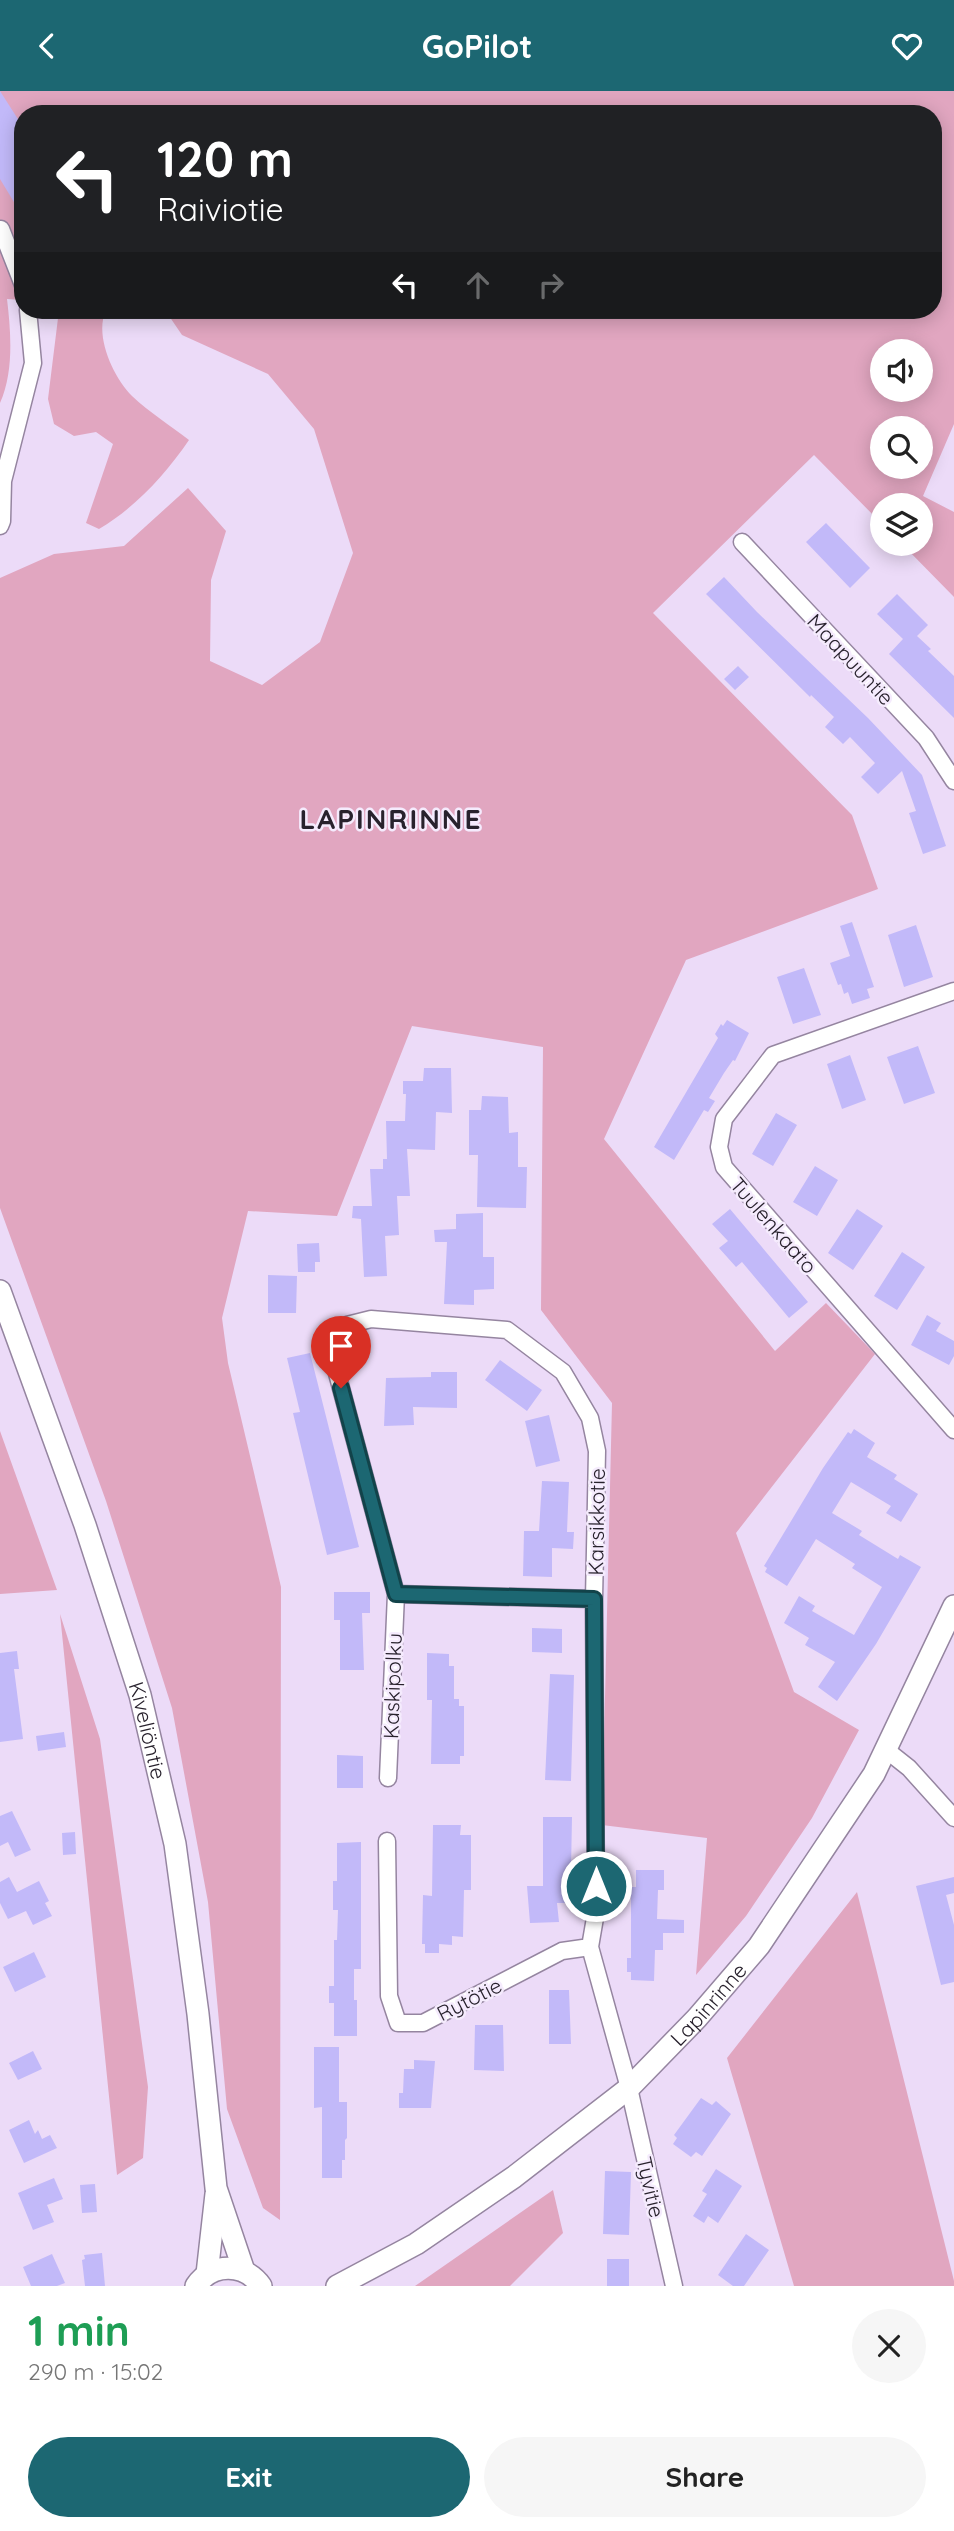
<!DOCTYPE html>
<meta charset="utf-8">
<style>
body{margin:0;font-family:Quicksand,sans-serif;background:#f6f6f6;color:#222;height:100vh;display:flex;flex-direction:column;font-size:26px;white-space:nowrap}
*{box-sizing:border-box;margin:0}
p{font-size:23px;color:#767676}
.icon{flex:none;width:38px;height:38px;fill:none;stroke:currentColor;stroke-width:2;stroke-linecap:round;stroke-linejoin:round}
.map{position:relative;height:2195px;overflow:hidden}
.drawer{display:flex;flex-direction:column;background:#fff;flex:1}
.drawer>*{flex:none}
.banner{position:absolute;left:14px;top:14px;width:928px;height:214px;border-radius:28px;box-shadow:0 4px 18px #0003;background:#202124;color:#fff;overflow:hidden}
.fabs{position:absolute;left:870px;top:248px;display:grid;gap:14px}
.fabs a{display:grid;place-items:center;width:63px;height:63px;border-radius:50%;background:#fff;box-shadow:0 4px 18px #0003;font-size:35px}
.pin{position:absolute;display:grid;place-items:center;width:60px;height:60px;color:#fff;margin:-72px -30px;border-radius:50% 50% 50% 0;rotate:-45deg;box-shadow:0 0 7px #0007}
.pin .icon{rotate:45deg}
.me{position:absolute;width:77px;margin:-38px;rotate:0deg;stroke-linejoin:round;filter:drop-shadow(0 0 5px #0008)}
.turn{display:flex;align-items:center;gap:24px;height:147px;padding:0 28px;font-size:32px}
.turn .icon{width:91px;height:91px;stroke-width:2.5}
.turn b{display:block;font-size:49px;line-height:60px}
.lanes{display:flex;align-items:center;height:66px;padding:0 28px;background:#0003;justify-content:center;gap:35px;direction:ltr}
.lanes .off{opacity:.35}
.round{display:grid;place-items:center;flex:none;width:74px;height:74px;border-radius:37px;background:#f6f6f6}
.headline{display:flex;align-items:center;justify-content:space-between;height:119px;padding:0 28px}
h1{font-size:42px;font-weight:700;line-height:52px;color:#1e9e55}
.action{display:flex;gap:14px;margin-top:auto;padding:14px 28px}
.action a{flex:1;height:80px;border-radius:42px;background:#1c6772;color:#fff;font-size:28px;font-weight:700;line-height:80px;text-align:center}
.action a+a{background:#f6f6f6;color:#222}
header{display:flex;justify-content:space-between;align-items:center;height:91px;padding:0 28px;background:#1c6772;color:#fff;font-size:32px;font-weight:700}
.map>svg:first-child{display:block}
.green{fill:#e1a6c0;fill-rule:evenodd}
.building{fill:#c2b9f9}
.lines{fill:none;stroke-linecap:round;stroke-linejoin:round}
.minor-casing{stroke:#9585a0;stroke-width:19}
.tertiary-casing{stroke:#9585a0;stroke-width:24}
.minor{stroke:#fff;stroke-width:16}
.tertiary{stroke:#fff;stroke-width:21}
.route-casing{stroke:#12434a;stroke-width:18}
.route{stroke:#1c6772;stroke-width:12}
.labels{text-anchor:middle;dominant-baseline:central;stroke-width:5;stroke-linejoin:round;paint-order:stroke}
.street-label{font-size:21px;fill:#28222d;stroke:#f5ebfd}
.district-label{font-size:28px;font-weight:bold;letter-spacing:2px;fill:#28222d;stroke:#f5ebfd}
</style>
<header><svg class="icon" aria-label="back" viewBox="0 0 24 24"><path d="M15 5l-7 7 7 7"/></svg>GoPilot<svg class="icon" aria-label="heart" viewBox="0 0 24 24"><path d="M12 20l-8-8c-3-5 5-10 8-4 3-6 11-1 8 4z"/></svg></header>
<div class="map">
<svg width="954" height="2195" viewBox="0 0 954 2195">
<rect width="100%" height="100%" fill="#ecdbf8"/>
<path class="green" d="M0,0H954V333L923,405L954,421V506L902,453H920V415H882V433L814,364L653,522L852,724L878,798L686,869L604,1048L775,1260L826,1212L875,1263L736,1442L794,1601L859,1639L812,1727L746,1825L696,1884L707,1747L602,1734L612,1312L541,1219L543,956L412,935L337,1125L248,1120L222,1227L228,1272L281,1496L280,2129L263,2117L227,2018L208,1811L172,1617L106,1410L0,1117V487L54,463L124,455L188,397L226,440L211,489L210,570L262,594L320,551L353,462L314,338L268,283L182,244L165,219H933V23H23V209L7,208C11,241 14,281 0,312ZM882,261H920V299H882ZM882,338H920V376H882Z
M59,219H106C94,244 113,286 132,305C149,321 171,335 189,349C165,384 136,416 99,438L86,432L113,353L96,341L74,345L54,333L48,308Z
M0,1340L57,1499L0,1503Z
M60,1523L100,1648L148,1996L143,2067L117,2084Z
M857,1801L954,2190V2195H794L727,1967Z
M553,2099L563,2142L510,2195H415Z"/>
<path class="building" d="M0,0L23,36V126L0,88Z
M826,432L870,477L850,497L806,451Z
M724,486L757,521L868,627L922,684L946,755L923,763L909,722L916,720L902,680L878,703L861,686L875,672L850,646L843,653L825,636L834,626L811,604L810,606L706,503Z
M897,503L928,534L917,545L931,558L928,560L954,585V627L889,563L903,548L877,523Z
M738,575L749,586L735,599L724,588Z
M852,831L874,896L867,898L870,907L852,913L848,901L844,903L841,893L838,894L830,872L850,865L840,835Z
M916,834L933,886L904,896L888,844Z
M804,877L821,924L793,933L777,886Z
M727,929L749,942L735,970L733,969L724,982L709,1007L715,1010L708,1021L704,1019L674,1069L654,1056L718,947L715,943L721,933L723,935Z
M918,955L935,1002L904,1013L887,966Z
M850,964L866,1009L842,1018L827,973Z
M424,977H451L452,1022L436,1021L435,1059L407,1058L410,1105H397L399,1144L385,1145L387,1185L364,1186L361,1128L352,1127L353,1115H372L370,1078H383V1068H387L386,1030H405L406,1003H403V990H423Z
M482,1005L508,1006L509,1042L518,1041V1076H527L526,1117L477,1116L478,1064H469V1019H481Z
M776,1022L797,1034L773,1075L752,1063Z
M815,1075L838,1089L817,1125L793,1111Z
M730,1118L808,1211L789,1227L742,1171L736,1176L719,1157L728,1150L712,1133Z
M857,1118L883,1135L853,1179L828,1162Z
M483,1122V1166H494V1198L474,1199V1214L444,1213L447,1151H435L434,1139L456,1138V1123Z
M319,1152L320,1171H315V1181H298L297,1153Z
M902,1161L925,1176L897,1219L874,1205Z
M268,1184L297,1185L296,1222H268Z
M927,1224L941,1232L936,1240L954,1250V1265L949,1274L911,1254Z
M310,1262L359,1456L327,1464L293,1322L300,1321L287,1267Z
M500,1269L542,1299L527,1320L485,1289Z
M431,1281H457V1317L413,1316L414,1334L384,1335L386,1287L431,1286Z
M549,1324L560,1370L536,1376L525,1330Z
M854,1338L875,1352L867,1366L897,1384L894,1388L918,1403L901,1431L886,1422L891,1415L851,1391L832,1422L862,1440L859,1444L898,1468L900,1464L921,1476L876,1553L837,1610L818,1596L835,1571L805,1554L809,1547L784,1532L799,1505L815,1515L812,1520L854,1544L882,1496L852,1477L855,1473L816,1448L787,1495L765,1481L767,1477L764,1475L823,1377L848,1341L851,1343Z
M542,1390L569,1391L567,1441H574L573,1458L552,1457V1486L523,1485L524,1440H539Z
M334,1501H370V1522H362L364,1579H340V1529H334Z
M532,1537L562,1538V1562L532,1561Z
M17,1560L19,1578H14L23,1648L0,1651V1562Z
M427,1562L449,1563V1575H454V1608H459V1615H464V1665H460V1673H431L432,1609H427Z
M550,1583L574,1584L571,1690L545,1689Z
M64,1641L66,1656L38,1660L36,1645Z
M337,1664L363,1665V1697H337Z
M12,1720L31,1759L15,1766L8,1751L0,1755V1725Z
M543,1726H572L571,1778H568L570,1812H557L559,1831L530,1832L527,1795H543Z
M433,1734H461L460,1744H471V1799H464L463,1846L452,1845V1854L439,1853V1862H425V1853H422L423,1804L432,1805Z
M75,1741L76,1763L63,1764L62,1742Z
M361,1751V1878H354V1909H357V1945H334V1912H329V1895H334V1849H337L338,1819H333V1790H337V1752Z
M636,1779H664V1799H658L657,1828L684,1829V1842H663V1859H655L654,1890L631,1889V1881H627V1867H631V1796H636Z
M9,1786L17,1801L39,1790L49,1810L45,1812L52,1825L33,1834L26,1820L8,1828L0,1812V1791Z
M954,1786V1802L946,1804L954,1834V1891L941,1894L916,1795Z
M34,1861L46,1886L15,1901L3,1876Z
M549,1899H569L571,1953H549Z
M475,1934H503L504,1980L474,1979Z
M314,1956H339V2011H347V2047L345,2049V2069H342V2087H322V2016L314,2017Z
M33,1960L42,1978L18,1989L9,1972Z
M414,1969L435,1970L431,2017H399V2002H403L404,1978H414Z
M701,2007L712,2014L716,2010L731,2023L702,2065L696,2061L691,2066L673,2053L677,2047L674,2044Z
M29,2029L35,2043L38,2039L42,2048L50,2044L57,2057L24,2072L9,2039Z
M716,2078L742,2095L718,2132L708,2125L704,2132L693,2125L707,2103L702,2100Z
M605,2080L631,2081L629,2144L603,2143Z
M54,2087L63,2108L47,2114L54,2131L33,2139L18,2102Z
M95,2093L97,2121L82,2122L80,2094Z
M746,2143L769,2159L744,2195H733L718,2184Z
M102,2162L105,2195H85L82,2169L85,2168L84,2164Z
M52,2163L65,2192L57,2195H31L23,2176Z
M607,2168H629V2195H607Z"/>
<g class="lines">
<g class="minor-casing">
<path id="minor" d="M1,138L23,194
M0,435L2,430L3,390L33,272L28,219
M742,451L926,647L954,690
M954,900L773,964L724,1028L719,1056L724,1076L954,1339
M594,1508L396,1503L334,1271L338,1246L347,1234L371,1228L507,1239L563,1281L590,1327L597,1360L594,1508L596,1821L590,1856L629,1997L674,2195
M885,1658L909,1677L954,1727
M388,1687L396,1503
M387,1750L389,1905L398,1932H423L562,1860L590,1856"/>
</g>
<g class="tertiary-casing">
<g id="tertiary">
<path id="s1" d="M0,1200L85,1434L140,1604L175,1753L198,1923L216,2097L244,2180"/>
<path d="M207,2183L216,2103"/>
<path d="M196,2195C212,2171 245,2172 261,2195"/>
<path id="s2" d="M337,2195L416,2153L514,2086L629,1997L697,1927L759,1855L874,1683L954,1515"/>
</g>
</g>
<use href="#minor" class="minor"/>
<use href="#tertiary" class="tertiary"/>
</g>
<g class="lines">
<g class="route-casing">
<path id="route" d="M341,1297L396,1503L594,1508L596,1795"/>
</g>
<use href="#route" class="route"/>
</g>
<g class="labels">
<g class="street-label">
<text transform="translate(851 568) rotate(47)">Maapuuntie</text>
<text transform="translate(774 1134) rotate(49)">Tuulenkaato</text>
<text transform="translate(596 1431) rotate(-89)">Karsikkotie</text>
<text transform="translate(392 1595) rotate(-88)">Kaskipolku</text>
<text stroke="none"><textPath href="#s1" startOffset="464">Kiveliöntie</textPath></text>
<text transform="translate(469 1908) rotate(-27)">Rytötie</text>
<text stroke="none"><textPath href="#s2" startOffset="469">Lapinrinne</textPath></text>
<text transform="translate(651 2096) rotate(77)">Tyvitie</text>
</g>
<g class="district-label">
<text x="391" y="727">LAPINRINNE</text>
</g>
</g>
</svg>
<div class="fabs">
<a><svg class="icon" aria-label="sound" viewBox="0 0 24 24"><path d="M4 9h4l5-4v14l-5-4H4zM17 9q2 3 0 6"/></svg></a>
<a><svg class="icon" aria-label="search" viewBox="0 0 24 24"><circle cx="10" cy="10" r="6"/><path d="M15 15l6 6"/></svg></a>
<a><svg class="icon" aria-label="layers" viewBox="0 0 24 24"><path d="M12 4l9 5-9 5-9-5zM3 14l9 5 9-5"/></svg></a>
</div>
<div class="pin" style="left:341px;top:1297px;background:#d93025"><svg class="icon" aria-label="arrive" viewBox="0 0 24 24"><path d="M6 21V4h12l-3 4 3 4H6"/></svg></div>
<svg class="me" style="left:596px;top:1795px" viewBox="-20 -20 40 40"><circle r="17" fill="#1c6772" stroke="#fff" stroke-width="3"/><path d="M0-11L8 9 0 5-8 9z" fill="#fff"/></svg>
<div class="banner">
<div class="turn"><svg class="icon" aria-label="left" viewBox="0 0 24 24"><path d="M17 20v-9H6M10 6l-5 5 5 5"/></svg><div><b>120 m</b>Raiviotie</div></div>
<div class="lanes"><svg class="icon" aria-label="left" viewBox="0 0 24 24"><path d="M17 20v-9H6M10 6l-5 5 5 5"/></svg><svg class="icon off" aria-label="ahead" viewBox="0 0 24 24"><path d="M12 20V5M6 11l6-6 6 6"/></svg><svg class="icon off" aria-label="right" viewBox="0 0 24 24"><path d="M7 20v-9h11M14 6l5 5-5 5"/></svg></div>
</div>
</div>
<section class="drawer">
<div class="headline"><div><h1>1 min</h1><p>290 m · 15:02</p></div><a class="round"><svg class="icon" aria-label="close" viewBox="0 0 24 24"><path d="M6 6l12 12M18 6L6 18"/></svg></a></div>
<div class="action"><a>Exit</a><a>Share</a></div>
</section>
